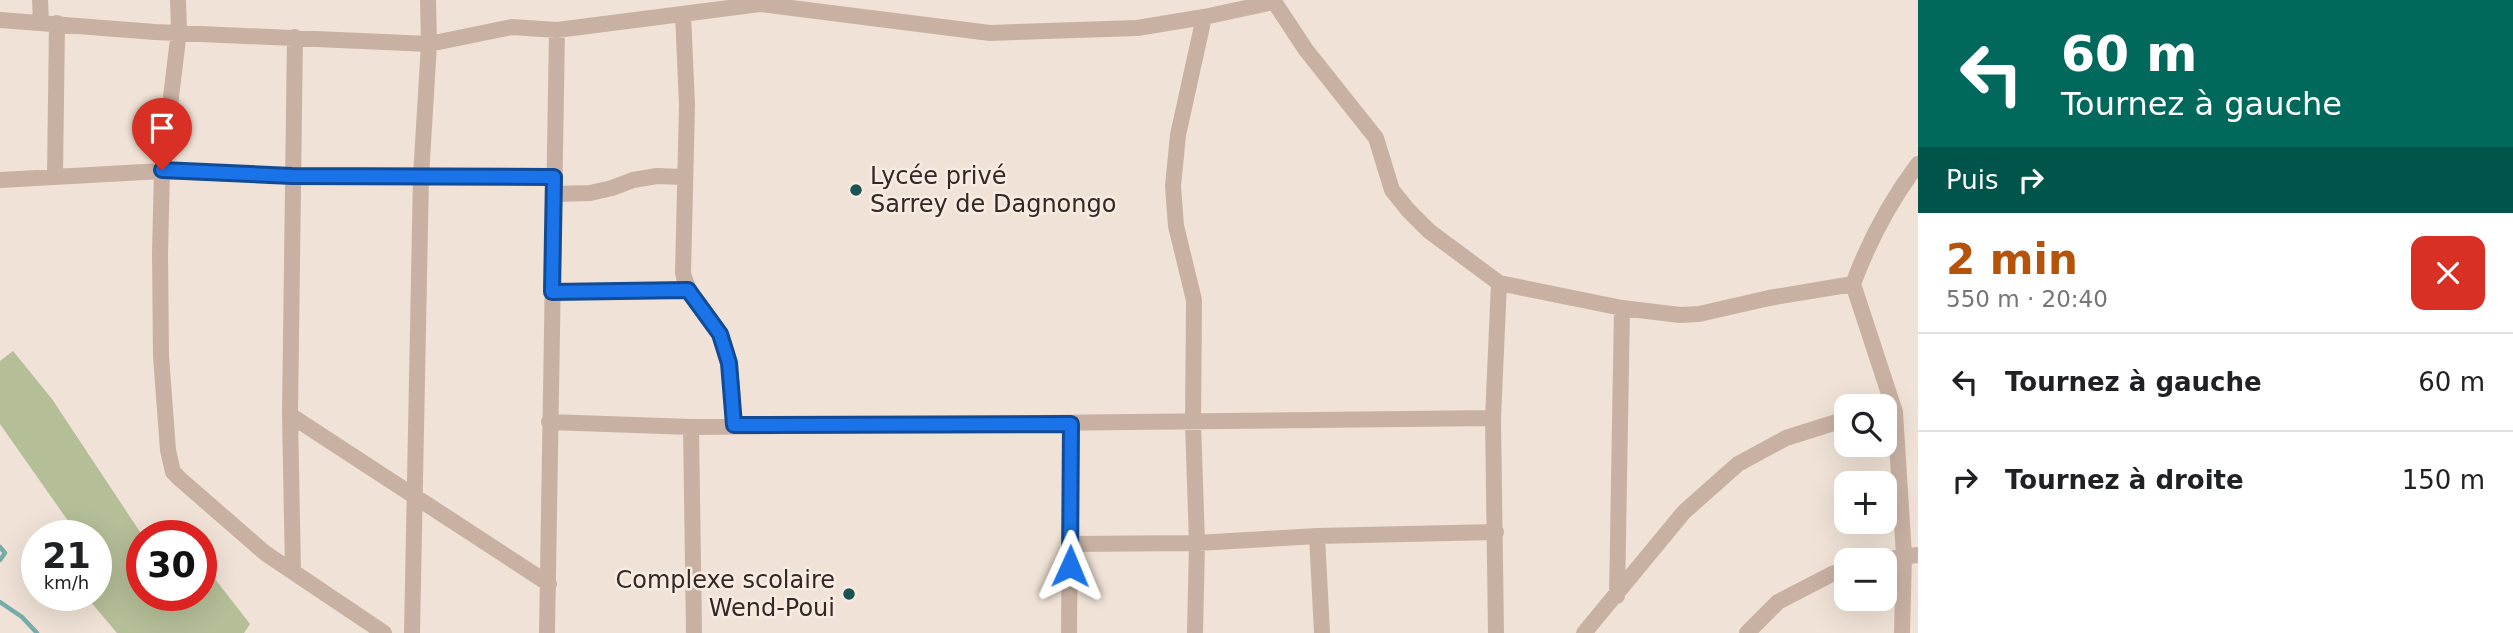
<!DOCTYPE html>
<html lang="fr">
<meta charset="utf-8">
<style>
body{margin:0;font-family:"DejaVu Sans",sans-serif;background:#f6f6f6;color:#202124;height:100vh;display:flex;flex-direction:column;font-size:26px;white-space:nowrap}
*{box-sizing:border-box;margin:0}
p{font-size:23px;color:#757577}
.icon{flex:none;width:38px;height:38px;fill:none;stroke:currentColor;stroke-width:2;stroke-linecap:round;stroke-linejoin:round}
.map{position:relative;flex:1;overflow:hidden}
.side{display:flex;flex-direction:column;background:#fff;width:595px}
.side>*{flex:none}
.hud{background:#00695c;color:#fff;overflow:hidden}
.fabs{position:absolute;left:1834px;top:394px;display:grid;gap:14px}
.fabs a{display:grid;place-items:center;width:63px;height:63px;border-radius:14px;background:#fff;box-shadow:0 7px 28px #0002;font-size:35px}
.speed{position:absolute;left:21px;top:520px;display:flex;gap:14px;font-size:35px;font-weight:700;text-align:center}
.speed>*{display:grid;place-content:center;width:91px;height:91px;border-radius:50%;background:#fff;box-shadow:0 7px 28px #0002;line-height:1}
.speed small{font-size:18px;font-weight:400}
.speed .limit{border:10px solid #d22;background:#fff;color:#111}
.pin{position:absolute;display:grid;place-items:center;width:60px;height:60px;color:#fff;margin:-72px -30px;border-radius:50% 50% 50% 0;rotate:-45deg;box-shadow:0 0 7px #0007}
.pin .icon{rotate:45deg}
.me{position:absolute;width:77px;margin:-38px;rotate:1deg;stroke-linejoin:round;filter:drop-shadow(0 0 5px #0008)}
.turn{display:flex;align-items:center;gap:24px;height:147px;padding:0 28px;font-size:32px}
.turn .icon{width:91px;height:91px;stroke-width:2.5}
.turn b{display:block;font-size:49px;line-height:60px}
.then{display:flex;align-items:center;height:66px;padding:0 28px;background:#0003;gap:14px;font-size:26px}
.round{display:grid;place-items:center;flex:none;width:74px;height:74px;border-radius:14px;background:#f6f6f6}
.overview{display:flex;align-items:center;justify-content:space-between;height:119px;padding:0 28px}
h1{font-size:42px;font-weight:700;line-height:52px;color:#b45309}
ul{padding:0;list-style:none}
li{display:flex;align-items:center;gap:21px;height:98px;padding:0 28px;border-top:2px solid #e0e0e0}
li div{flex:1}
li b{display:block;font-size:26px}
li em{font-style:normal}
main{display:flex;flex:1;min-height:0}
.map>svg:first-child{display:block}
.green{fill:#b4be97}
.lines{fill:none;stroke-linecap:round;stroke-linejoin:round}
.stream{stroke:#76adaa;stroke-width:4.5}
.minor{stroke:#c8b1a3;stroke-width:16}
.route-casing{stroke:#114b97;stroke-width:18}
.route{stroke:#1a73e8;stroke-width:12}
.poi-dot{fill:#1b5352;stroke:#f8ece2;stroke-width:2.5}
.labels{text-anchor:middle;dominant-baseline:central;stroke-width:5;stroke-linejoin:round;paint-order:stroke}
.poi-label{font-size:24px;fill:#332825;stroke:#f8ece2;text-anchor:start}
</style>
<main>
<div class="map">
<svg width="1918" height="633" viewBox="0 0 1918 633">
<rect width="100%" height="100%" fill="#f0e2d6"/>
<path class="green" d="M13,351L52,399L142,535V595H201V561L250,624L244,633H117L85,595H96V536L78,535L0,424V361Z"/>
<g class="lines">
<path class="stream" d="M0,547L5,553L0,560
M0,602L22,617L37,633"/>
<path class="minor" d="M40,0L41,22
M178,0L179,31L162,171L160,253L161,356L168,450L173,472L180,479L265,553L384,633
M1273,0L1306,50L1376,138L1392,190L1408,210L1429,231L1499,283L1622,308L1680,315L1699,314L1769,298L1853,284C1869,241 1890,201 1918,164
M760,4L990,33L1137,28L1204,17L1274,2
M683,14L687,105L683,273C688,297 709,312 720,334C733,361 732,396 734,425
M0,20L155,32L429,44L512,27L557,30L760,4L764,0
M55,176L57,23
M0,180L162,171L292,176L554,177
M554,194L590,193L612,188L633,180L657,176L683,177
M1853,284L1895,412L1904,555L1902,633
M552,292L688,290
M290,415L549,584
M549,422L691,427L1493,418
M691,427L694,633
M1317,536L1322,633
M1070,544L1197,543L1317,536L1496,532
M1880,560L1918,555
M293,572L290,415L295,37
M1617,596L1622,308
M412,633L421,176L429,44L428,0
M547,633L557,30
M1069,633L1071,424
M1195,633L1197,543L1193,423L1194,300L1176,226L1173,186L1178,135L1204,17
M1496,633L1493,418L1499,283
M1584,633L1684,512L1738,464L1786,438L1846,419
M1747,633L1778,602L1832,574L1846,569"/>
</g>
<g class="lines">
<g class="route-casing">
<path id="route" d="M162,170L292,176L554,177L552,292L688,290L720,334L729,363L734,425L1071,424L1070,566"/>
</g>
<use href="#route" class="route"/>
</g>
<g class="poi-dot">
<circle cx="856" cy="190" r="7"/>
<circle cx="849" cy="594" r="7"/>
</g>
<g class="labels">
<g class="poi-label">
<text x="870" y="176">Lycée privé<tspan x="870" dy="28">Sarrey de Dagnongo</tspan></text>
<text x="835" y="580" text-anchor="end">Complexe scolaire<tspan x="835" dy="28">Wend-Poui</tspan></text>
</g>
</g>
</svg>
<div class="fabs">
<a><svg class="icon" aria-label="search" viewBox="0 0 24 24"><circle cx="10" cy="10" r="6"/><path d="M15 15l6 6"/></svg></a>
<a>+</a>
<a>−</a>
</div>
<div class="speed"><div>21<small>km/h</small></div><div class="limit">30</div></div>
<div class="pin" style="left:162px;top:170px;background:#d93025"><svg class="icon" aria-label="arrive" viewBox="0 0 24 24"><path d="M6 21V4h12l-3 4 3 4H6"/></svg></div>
<svg class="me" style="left:1070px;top:566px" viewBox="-20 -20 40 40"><path d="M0-17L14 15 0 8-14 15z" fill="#1a73e8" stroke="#fff" stroke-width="4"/></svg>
</div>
<section class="side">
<div class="hud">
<div class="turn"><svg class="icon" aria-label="left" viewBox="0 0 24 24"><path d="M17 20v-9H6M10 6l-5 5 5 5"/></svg><div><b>60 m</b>Tournez à gauche</div></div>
<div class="then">Puis<svg class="icon" aria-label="right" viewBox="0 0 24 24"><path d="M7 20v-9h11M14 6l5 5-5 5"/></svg></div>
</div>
<div class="overview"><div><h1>2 min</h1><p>550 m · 20:40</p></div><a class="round" style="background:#d93025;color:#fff"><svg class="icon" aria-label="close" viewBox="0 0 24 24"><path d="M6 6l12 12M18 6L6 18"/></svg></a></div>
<ul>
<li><svg class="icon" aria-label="left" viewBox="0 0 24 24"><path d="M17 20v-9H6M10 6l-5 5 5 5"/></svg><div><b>Tournez à gauche</b></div><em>60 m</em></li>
<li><svg class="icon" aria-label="right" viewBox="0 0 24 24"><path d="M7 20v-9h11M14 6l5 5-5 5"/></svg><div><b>Tournez à droite</b></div><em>150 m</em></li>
</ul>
</section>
</main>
